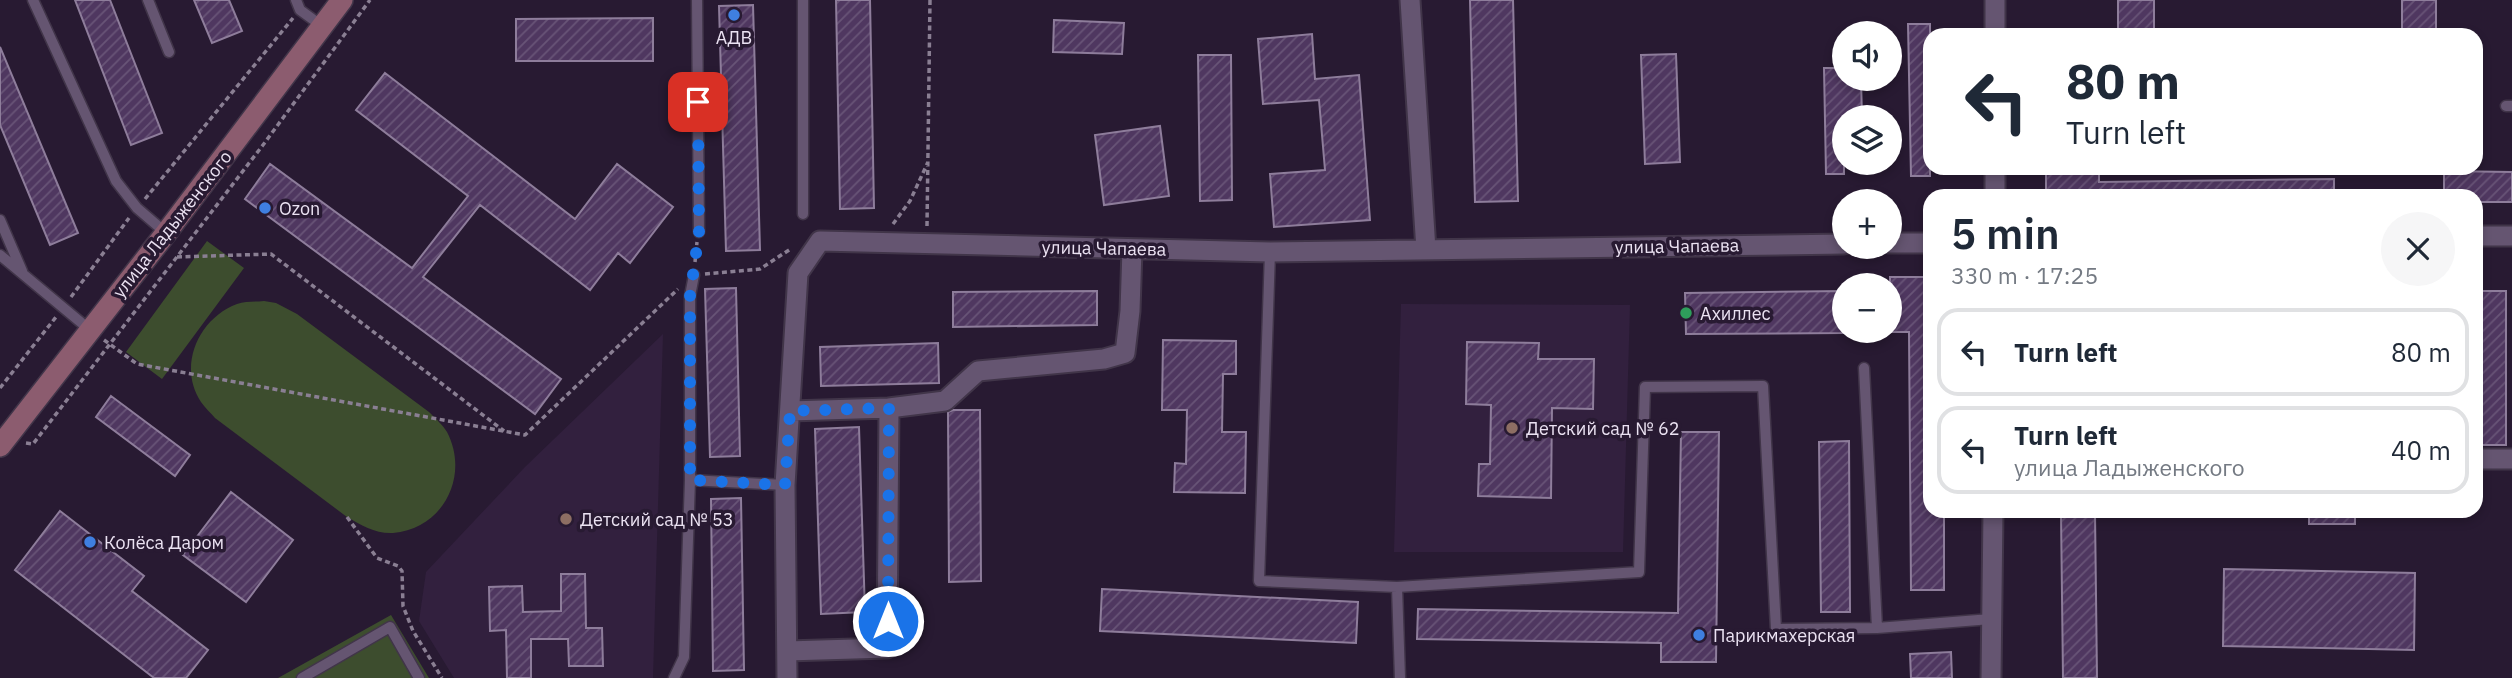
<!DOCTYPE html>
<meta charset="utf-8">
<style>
body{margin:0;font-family:"IBM Plex Sans",sans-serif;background:#f6f6f7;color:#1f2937;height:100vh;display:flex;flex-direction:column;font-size:26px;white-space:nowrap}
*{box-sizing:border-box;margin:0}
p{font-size:23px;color:#747a83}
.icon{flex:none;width:38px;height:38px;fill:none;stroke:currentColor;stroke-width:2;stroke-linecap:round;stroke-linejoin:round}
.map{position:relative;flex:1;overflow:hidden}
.panel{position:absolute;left:1923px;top:189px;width:560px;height:329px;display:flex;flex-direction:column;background:#fff;border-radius:21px;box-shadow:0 4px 10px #0003}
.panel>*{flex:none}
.top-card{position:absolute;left:1923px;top:28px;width:560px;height:147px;border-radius:21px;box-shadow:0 4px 10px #0003;background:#fff;color:#1f2937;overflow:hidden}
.controls{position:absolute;left:1832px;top:21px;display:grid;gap:14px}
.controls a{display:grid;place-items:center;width:70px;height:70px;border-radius:50%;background:#fff;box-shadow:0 4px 10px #0003;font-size:35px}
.pin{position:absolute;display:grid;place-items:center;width:60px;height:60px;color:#fff;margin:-30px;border-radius:14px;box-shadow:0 4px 10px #0006}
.me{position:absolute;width:77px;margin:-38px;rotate:0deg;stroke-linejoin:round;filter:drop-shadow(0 0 5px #0008)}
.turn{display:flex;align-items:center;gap:24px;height:147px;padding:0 28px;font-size:32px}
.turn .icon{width:91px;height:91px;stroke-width:2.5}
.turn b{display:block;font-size:49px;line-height:60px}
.round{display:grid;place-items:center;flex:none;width:74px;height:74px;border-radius:37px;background:#f6f6f7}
.overview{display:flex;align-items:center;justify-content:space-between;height:119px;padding:0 28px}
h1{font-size:42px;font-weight:600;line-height:52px}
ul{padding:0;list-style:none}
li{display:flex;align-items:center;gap:21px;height:88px;margin:0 14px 10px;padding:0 14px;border:4px solid #e0e1e3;border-radius:21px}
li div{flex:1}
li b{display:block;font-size:26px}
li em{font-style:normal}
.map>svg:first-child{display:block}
.built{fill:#32203e}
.green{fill:#3d4d2e}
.building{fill:url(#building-hatch);stroke:#8e7d9b;stroke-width:2}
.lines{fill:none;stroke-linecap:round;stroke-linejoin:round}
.lane-casing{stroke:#413549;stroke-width:13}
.street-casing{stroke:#413549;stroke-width:23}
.secondary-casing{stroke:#413549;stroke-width:24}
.path{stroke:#8a7f93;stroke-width:3.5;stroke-dasharray:5 3.5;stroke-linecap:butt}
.lane{stroke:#655571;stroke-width:10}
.street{stroke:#655571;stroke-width:19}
.secondary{stroke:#8c5c6f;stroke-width:21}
.route{stroke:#1a73e8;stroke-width:12;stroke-dasharray:0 21.6}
.shop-dot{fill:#3f7fe0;stroke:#281a32;stroke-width:2.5}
.leisure-dot{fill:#2e9e5b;stroke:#281a32;stroke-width:2.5}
.education-dot{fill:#8d6e63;stroke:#281a32;stroke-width:2.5}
.labels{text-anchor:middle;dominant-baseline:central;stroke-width:7;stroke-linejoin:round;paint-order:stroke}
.poi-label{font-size:18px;fill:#ebe2f2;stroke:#281a32;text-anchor:start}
.street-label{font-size:18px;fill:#ebe2f2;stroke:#281a32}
</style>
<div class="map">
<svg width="2512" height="678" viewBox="0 0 2512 678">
<defs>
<pattern id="building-hatch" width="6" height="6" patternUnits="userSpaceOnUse" patternTransform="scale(1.75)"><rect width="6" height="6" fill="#4f3760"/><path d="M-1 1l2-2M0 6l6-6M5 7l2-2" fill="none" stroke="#685477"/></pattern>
</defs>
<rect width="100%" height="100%" fill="#281a32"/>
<path class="built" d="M1401,304L1630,305L1623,552H1394Z
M663,334L653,678H454L419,621L426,572L525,467Z"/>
<path class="green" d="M207,241L244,268L162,379L126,352Z
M264,301L276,303L297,314L429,412C435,418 443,425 447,432C470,476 443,529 393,533C376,534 361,525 347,517L215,418C211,413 205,408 201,402C177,366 199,318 237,304C245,301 255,302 264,301Z
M391,615L429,678H278Z"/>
<path class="building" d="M75,0H110L162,133L131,145Z
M194,0H229L242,31L212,43Z
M836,0H870L874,208L840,209Z
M1470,0H1513L1518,201L1475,202Z
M2118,0H2154V35H2118Z
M2402,0H2436V35H2402Z
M753,5L760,250L726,251L719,6Z
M653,18V61H516V19Z
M1054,20L1124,23L1122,54L1053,52Z
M1908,24H1930V176H1911Z
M1312,34L1315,79L1359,75L1370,220L1274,227L1270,174L1325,170L1319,100L1263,104L1258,39Z
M0,47L78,233L50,245L0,125Z
M1676,54L1680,162L1645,164L1641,55Z
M1198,55H1231L1232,200L1200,201Z
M1824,68H1844V79H1861L1862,117H1844V174H1826Z
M385,73L575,219L617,164L673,207L630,263L618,253L590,290L480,205L423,277L561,379L535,414L245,199L270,164L412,268L468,196L356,110Z
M1160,126L1169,196L1104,205L1095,135Z
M2046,168H2099V182L2334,179V196H2046Z
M2444,171L2512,172V202H2476V196H2444Z
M1890,277H1930V511H1944V590H1911L1909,332H1890Z
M736,288L740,456L710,457L705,289Z
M1097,291V325L953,327V292Z
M1844,291V333L1686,334L1685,293Z
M2476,291H2506V445H2476Z
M1163,340L1236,341V374H1223L1222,432H1246L1245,493L1174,492L1175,463L1186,464L1187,410H1162Z
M1467,342L1539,343L1538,359H1594L1593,409L1552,408L1551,498L1478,496L1479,464H1490L1491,405L1466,404Z
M938,343L939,383L821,386L820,347Z
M111,396L190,455L175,476L96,417Z
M953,410H980L981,581L949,582L948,412Z
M859,427L865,612L821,614L815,429Z
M1681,432H1719L1716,662H1661V643L1417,639L1418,609L1678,613Z
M1849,441L1850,612H1821L1819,442Z
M231,492L293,540L246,602L183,555Z
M741,498L744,670L713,671L711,499Z
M60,511L144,576L132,591L208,650L186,678H154L15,570Z
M2309,511H2355V524H2309Z
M2095,513L2097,678H2063L2061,514Z
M2224,569L2415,573L2414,650L2223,646Z
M561,574H585L586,628H602L603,666H569L568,639H531V678H507L506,630L490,631L489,587L522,586L523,612L561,611Z
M1102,589L1358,602L1356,643L1100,631Z
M1951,652L1952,678H1911L1910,654Z"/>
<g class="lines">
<g class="lane-casing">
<path id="lane" d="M33,0L116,181L137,208L166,233
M148,0L169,52
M296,0L300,10L322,26
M697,0L699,232
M2506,106H2512
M803,214V0
M0,220L22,271
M1270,252L1259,581L1397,587L1639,572L1645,387L1763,386L1776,629L1877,628L1991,619
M0,255L90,330
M1864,368L1877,628
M690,480V296L694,275
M1397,587L1400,678
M302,678L390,627L419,678
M674,678L684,657L690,480L785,485"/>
</g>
<g class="street-casing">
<path id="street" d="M1410,0L1426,250
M1995,35V0
M1995,196V168
M2476,236H2512
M1890,243H1930
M889,408L945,401L978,371L1104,359L1125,353L1130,311L1132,249
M2476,459H2512
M787,651L887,648L889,408L790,411
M787,678L785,485L798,273L820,241L1270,252L1844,244
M1991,678L1993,511"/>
</g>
<g class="secondary-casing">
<path id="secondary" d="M0,446L166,233L342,0"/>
</g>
<path class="path" d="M145,199L293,18
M893,224L910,201L928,162
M927,226L930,0
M177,257L271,254L504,431
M695,262L697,242
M705,274L760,269L792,248
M71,297L129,218
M104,340L137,364L525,435L678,289
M0,388L56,317
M26,443L33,444L263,145L370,0
M347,517L377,558L398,566L402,571L403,606L413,631L442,678"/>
<use href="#lane" class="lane"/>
<use href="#street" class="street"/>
<use href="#secondary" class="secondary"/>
</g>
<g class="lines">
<path class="route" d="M698,102L699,232L690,296V480L785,485L790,411L889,408L888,621"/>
</g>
<g class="shop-dot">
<circle cx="734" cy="15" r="7"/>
<circle cx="265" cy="208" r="7"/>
<circle cx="90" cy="542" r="7"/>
<circle cx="1699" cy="635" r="7"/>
</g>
<circle class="leisure-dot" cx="1686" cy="313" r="7"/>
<g class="education-dot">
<circle cx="1512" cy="428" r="7"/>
<circle cx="566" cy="519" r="7"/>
</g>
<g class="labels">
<g class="poi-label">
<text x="734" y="37" text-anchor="middle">АДВ</text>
<text x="279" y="208">Ozon</text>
<text x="1700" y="313">Ахиллес</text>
<text x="1526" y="428">Детский сад № 62</text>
<text x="580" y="519">Детский сад № 53</text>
<text x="104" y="542">Колёса Даром</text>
<text x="1713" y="635">Парикмахерская</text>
</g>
<g class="street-label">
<text transform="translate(172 224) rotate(-52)">улица Ладыженского</text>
<text transform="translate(1677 246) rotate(-1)">улица Чапаева</text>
<text transform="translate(1104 248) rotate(1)">улица Чапаева</text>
</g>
</g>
</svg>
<div class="controls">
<a><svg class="icon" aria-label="sound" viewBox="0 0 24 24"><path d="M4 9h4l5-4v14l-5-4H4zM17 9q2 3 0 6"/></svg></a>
<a><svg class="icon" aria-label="layers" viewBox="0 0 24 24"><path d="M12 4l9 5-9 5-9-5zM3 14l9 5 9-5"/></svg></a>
<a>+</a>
<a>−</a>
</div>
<div class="pin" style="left:698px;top:102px;background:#d93025"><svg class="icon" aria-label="arrive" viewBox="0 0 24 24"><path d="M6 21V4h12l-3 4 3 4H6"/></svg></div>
<svg class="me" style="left:888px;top:621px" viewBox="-20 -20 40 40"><circle r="17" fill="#1a73e8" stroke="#fff" stroke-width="3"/><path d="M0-11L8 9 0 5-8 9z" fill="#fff"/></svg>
<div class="top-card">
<div class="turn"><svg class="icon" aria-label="left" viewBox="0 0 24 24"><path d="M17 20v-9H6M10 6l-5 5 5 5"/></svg><div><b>80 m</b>Turn left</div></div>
</div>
<section class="panel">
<div class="overview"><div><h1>5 min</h1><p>330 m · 17:25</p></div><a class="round"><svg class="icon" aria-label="close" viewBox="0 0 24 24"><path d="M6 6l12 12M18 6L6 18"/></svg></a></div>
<ul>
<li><svg class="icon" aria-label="left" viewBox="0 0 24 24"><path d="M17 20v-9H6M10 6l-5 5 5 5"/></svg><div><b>Turn left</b></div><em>80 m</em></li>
<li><svg class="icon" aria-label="left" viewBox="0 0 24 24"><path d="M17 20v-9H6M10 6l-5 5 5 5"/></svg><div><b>Turn left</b><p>улица Ладыженского</p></div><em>40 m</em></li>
</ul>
</section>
</div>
